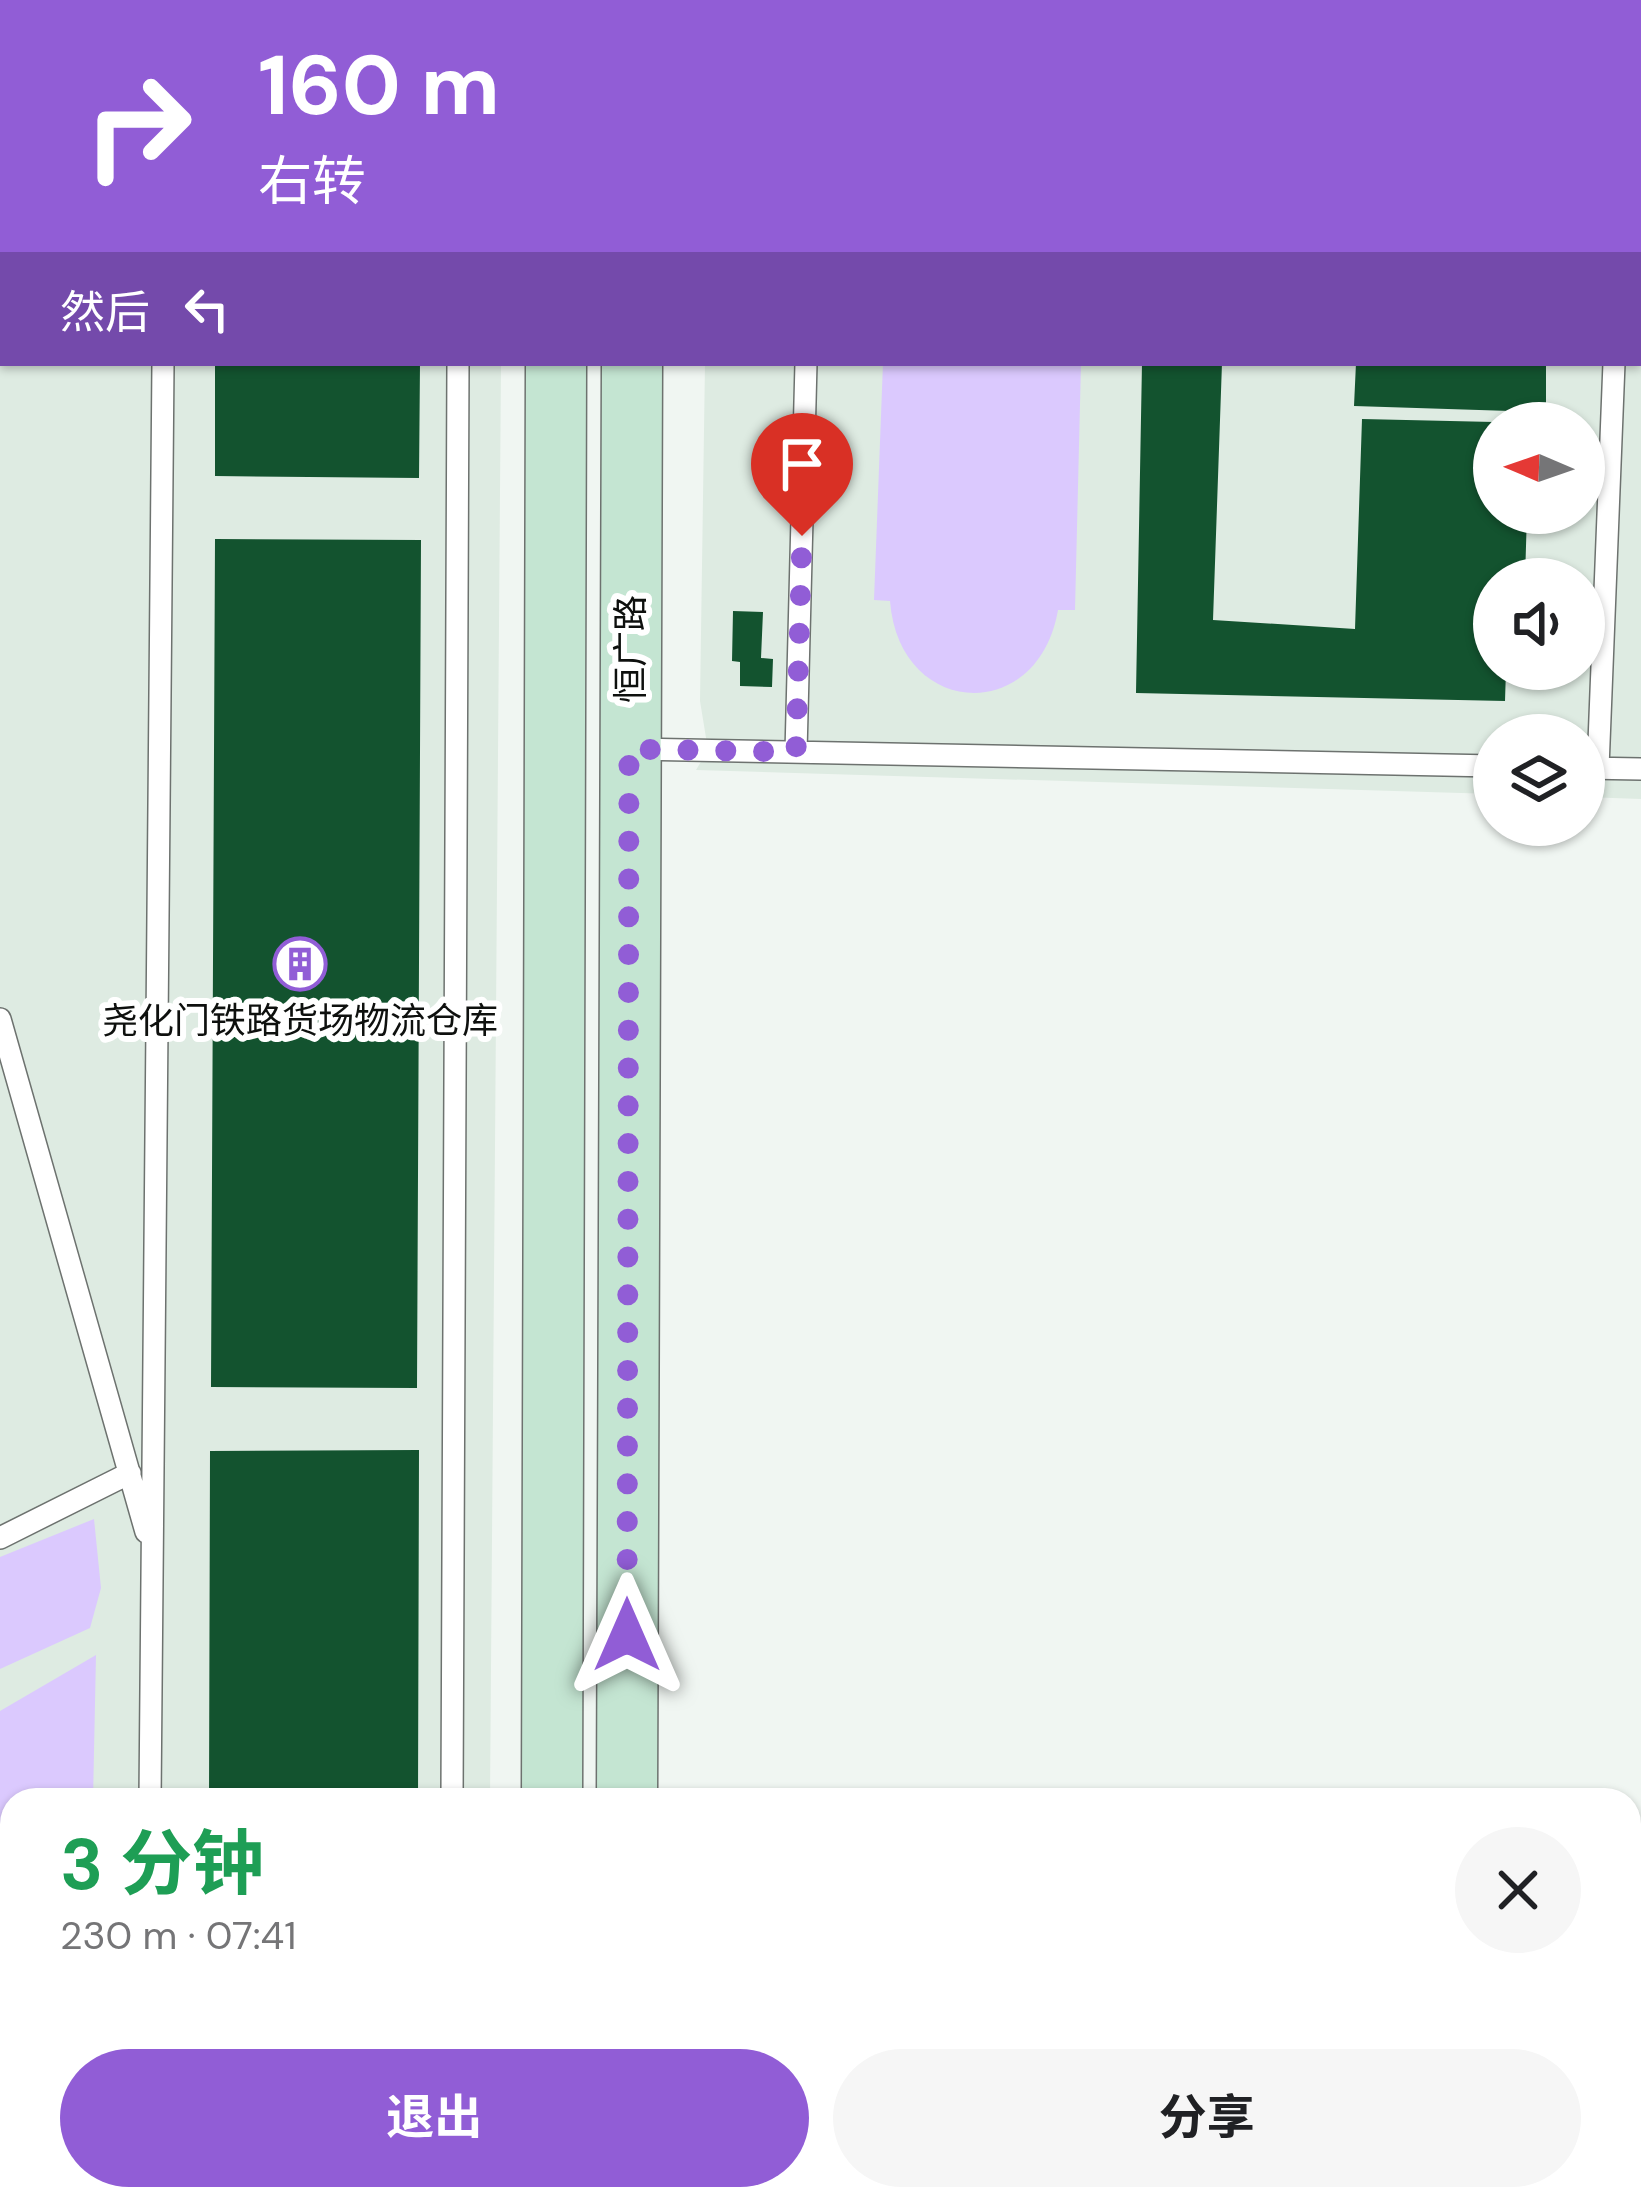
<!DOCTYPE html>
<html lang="zh">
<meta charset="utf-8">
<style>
body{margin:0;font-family:"DM Sans","Noto Sans SC",sans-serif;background:#f6f6f6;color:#202124;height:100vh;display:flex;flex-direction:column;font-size:45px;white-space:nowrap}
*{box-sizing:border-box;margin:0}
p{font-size:39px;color:#757577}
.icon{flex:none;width:66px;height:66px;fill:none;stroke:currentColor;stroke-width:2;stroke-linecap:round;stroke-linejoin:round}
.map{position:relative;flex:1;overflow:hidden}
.drawer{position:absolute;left:0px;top:1788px;width:1641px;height:423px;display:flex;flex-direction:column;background:#fff;border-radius:36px 36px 0 0;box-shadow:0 3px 9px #0004}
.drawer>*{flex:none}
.top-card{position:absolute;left:0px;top:0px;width:1641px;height:366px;box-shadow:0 3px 9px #0004;background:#915dd6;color:#fff;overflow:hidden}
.needle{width:78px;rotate:272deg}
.controls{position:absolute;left:1473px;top:402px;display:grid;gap:24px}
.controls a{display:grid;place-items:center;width:132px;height:132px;border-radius:50%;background:#fff;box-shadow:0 3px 9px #0004;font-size:60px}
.pin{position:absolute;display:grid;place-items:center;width:102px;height:102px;color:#fff;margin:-123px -51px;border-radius:50% 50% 50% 0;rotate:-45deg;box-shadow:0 0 12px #0007}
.pin .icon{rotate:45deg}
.me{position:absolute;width:132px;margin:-66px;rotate:0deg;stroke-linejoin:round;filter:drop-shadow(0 0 9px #0008)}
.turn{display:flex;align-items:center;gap:42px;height:252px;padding:0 60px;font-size:54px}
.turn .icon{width:156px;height:156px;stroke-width:2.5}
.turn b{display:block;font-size:84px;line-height:102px}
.then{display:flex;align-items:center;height:114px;padding:0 60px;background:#0003;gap:24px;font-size:45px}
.round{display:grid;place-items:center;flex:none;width:126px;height:126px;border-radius:63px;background:#f6f6f6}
.summary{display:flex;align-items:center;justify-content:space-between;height:204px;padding:0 60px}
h1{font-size:72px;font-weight:700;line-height:90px;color:#1e9e55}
.cta{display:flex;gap:24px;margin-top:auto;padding:24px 60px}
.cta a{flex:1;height:138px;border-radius:72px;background:#915dd6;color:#fff;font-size:48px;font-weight:700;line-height:138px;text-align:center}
.cta a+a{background:#f6f6f6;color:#202124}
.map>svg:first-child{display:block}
.built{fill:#deebe2;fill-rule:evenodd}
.green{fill:#dbc9fe}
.building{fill:#13532f}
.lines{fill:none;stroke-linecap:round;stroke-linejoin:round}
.lane-casing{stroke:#6d726f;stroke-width:24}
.secondary-casing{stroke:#6d726f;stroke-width:63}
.lane{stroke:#fff;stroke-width:21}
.secondary{stroke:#c4e5d2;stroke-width:60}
.route{stroke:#915dd6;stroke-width:21;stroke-dasharray:0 37.8}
.labels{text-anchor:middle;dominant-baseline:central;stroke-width:12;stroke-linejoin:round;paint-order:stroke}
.street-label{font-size:36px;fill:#0e100e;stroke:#fff}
.poi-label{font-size:36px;fill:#0e100e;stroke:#fff}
</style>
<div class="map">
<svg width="1641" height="2209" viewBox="0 0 1641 2209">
<rect width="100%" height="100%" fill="#f0f6f2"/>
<path class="built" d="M0,0H501L3,3V363H501L490,1800H12V2199H486V2209H0Z
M711,0H1641V799L1584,797V735H1494V794L696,770L708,750L700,701L705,363H1638V3ZM1494,423H1584V513H1494ZM1494,579H1584V669H1494Z"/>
<path class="green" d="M883,363H1081L1075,610H1058C1038,726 899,718 890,601L874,600Z
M94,1519L101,1588L90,1628L0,1669V1557Z
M96,1655L93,1800H12V1853L0,1849V1711Z"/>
<path class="building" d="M215,363H420L419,478L215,476Z
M1142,363H1222L1213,620L1355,629L1362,419L1494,422V513H1527L1525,579H1494V669H1506L1505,701L1136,693Z
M1356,363H1546V412L1354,406Z
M215,539L421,540L417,1388L211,1387Z
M733,611L763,612L761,658L773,659L772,687L740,686V662L732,661Z
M419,1450L418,1800H209L210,1451Z"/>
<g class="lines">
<g class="lane-casing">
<path id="lane" d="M166,3V0
M460,3V0
M815,3V0
M1628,3V0
M635,749L1494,766
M796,752L806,363
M1585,768L1641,769
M1598,768L1614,363
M0,1019L146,1532
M0,1538L130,1473
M150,1800L163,363
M452,1800L458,363
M0,1881L12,1902
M0,2061L12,2053
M43,2209L58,2199"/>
</g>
<g class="secondary-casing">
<path id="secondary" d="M558,3V0
M635,3V0
M552,1800L556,363
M627,1800L632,363
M551,2209V2199
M625,2209V2199"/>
</g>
<use href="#lane" class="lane"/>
<use href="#secondary" class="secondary"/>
</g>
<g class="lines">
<path class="route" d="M627,1635L629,749L796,752L802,536"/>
</g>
<defs>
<g id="building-ring" transform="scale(2.7)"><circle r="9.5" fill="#fff" stroke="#915dd6" stroke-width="1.5"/><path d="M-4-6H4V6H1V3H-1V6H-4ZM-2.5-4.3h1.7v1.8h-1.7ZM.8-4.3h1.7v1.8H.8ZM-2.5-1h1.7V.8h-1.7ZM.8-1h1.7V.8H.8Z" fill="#915dd6"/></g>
</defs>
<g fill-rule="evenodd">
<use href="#building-ring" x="300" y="964"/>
</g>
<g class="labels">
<g class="street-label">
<text transform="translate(630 649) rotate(-90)">恒广路</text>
</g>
<g class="poi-label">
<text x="300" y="1020">尧化门铁路货场物流仓库</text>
</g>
</g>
</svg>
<div class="controls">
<a><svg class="needle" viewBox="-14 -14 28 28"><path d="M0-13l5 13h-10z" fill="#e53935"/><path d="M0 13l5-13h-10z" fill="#757577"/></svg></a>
<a><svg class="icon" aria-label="sound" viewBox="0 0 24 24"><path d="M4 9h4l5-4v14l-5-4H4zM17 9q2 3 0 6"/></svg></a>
<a><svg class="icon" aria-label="layers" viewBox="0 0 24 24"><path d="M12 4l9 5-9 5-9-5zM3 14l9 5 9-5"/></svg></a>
</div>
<div class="pin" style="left:802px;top:536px;background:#d93025"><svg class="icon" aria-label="arrive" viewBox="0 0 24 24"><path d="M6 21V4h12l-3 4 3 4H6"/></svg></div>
<svg class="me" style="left:627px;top:1635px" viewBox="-20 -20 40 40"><path d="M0-17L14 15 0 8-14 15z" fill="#915dd6" stroke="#fff" stroke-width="4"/></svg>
<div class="top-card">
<div class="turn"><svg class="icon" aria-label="right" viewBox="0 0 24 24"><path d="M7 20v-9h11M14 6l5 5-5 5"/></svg><div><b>160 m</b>右转</div></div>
<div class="then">然后<svg class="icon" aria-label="left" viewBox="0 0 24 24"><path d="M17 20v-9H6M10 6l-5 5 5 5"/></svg></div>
</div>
<section class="drawer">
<div class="summary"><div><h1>3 分钟</h1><p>230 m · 07:41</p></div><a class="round"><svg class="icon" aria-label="close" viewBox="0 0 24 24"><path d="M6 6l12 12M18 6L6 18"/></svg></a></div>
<div class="cta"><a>退出</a><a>分享</a></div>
</section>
</div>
